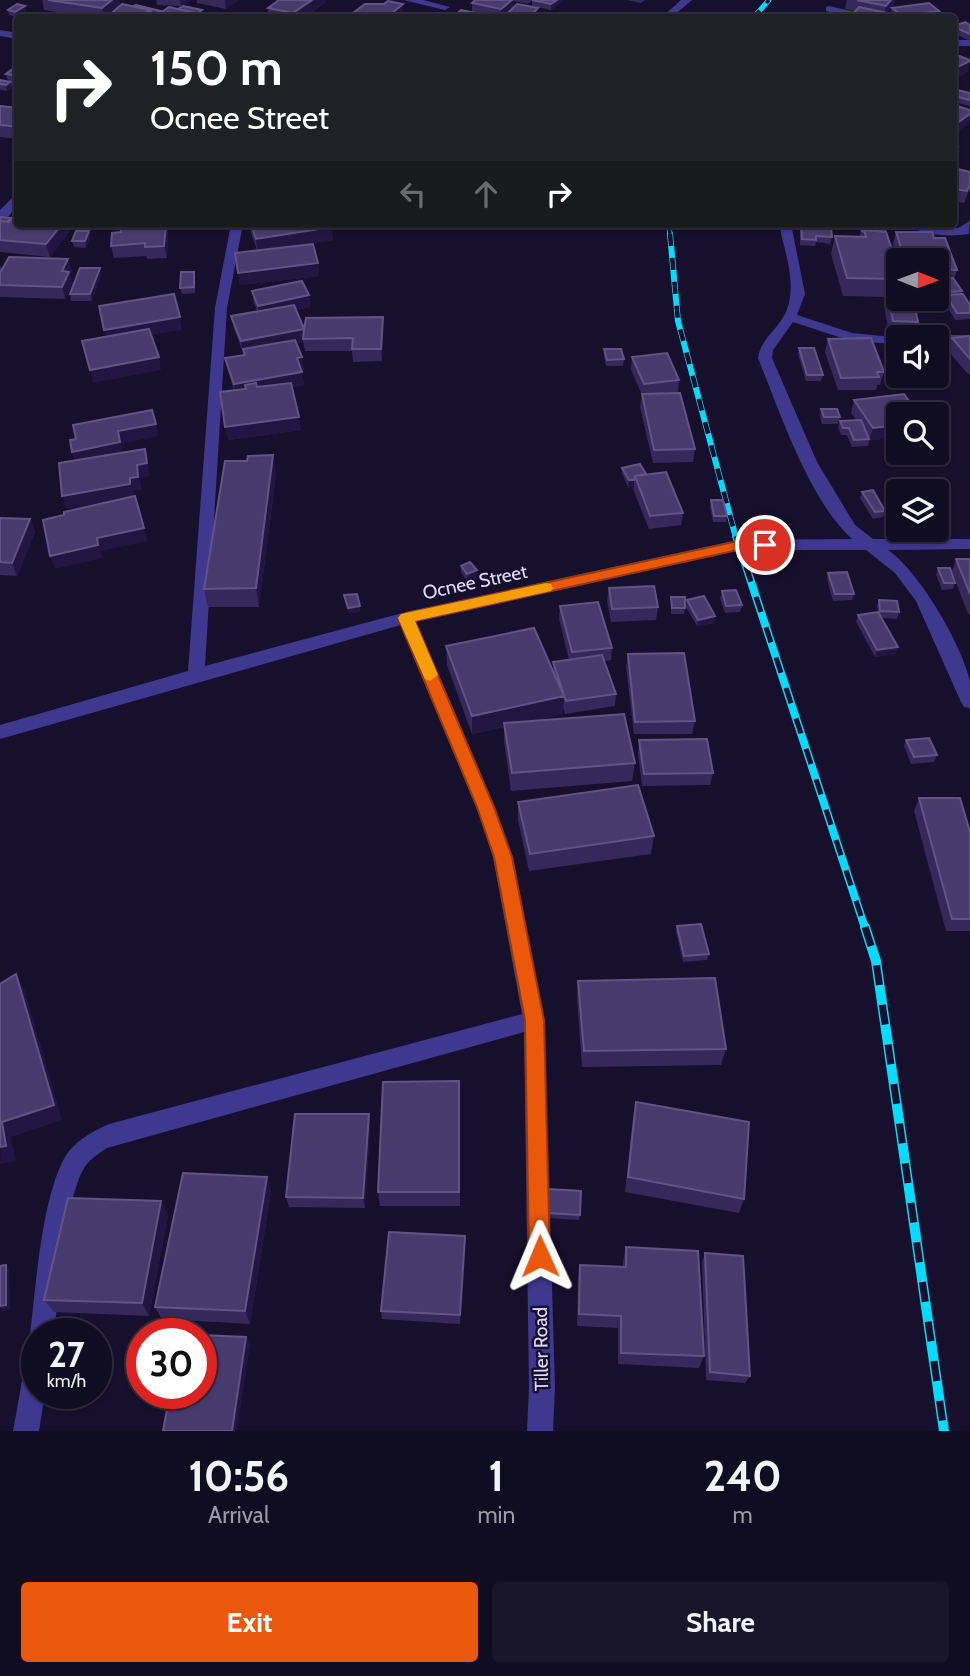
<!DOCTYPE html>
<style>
body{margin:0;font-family:Cabin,sans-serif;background:#19152a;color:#f1f3f6;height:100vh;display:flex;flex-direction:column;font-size:26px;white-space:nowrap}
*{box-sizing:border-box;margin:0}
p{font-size:23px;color:#9c9ba5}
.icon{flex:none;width:38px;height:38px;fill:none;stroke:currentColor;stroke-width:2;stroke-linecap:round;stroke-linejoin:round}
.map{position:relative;height:1431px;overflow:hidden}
.side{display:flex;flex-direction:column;background:#100c22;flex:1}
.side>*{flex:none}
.guide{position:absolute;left:14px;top:14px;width:943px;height:214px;border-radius:7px;box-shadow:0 2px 5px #0004,0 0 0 2px #302c40;background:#202124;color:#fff;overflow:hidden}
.needle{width:46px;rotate:91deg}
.fabs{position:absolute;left:886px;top:248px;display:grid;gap:14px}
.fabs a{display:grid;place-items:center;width:63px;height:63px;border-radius:7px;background:#100c22;box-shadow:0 2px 5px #0004,0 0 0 2px #302c40;font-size:35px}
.speed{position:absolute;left:21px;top:1318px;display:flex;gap:14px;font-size:35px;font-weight:700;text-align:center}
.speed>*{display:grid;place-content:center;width:91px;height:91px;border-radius:50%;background:#100c22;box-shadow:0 2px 5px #0004,0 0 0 2px #302c40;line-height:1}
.speed small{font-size:18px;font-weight:400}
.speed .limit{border:10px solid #d22;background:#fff;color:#111}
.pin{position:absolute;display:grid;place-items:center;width:60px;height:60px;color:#fff;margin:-30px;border:4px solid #fff;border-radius:50%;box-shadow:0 2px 7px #0007}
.me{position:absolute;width:77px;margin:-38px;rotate:359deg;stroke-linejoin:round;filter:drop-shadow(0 0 5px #0008)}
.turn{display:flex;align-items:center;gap:24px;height:147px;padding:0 21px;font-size:32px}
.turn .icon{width:91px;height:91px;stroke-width:2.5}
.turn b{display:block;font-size:49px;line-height:60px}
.lanes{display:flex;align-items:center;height:66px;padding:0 21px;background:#0003;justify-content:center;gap:35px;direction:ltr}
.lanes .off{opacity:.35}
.eta{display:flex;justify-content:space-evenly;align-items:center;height:119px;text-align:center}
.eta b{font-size:42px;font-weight:700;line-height:49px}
.primary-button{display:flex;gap:14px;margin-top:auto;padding:14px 21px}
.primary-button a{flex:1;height:80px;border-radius:7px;background:#ea580c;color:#fff;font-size:28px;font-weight:700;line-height:80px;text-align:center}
.primary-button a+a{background:#19152a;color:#f1f3f6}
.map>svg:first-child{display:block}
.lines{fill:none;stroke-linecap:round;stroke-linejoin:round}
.minor{fill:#3f388f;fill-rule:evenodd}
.rail-far3-casing{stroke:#07daff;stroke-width:5}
.rail-far2-casing{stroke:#07daff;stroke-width:6}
.rail-far1-casing{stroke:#07daff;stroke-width:8}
.rail-casing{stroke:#07daff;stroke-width:10}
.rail-far3{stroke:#16102d;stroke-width:3.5;stroke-dasharray:10;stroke-linecap:butt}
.rail-far2{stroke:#16102d;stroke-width:4.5;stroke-dasharray:12;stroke-linecap:butt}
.rail-far1{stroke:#16102d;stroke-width:5;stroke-dasharray:16;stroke-linecap:butt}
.rail{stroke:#16102d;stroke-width:7;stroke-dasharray:20;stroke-linecap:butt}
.wall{fill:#35285b}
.shaded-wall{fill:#211641}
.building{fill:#473b6d;stroke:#605484;stroke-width:2}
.route{fill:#ea580c;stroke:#983908;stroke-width:2}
.slow{fill:#f59e0b}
.labels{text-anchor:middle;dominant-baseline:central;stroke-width:5;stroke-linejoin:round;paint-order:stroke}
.street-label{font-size:19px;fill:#e1dbff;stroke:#16102d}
</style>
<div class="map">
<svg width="970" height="1431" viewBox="0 0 970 1431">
<rect width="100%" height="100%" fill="#16102d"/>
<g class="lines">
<path class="minor" d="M403,0H423L450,7L445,10Z
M681,0H692L671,18H661Z
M829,6L873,16L874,18H855L826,11V7Z
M0,30L18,33V39L0,36Z
M954,40H970V46H954Z
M18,192C18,204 12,217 0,222V210Z
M970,221L969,234C950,237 922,236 907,224L958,228Z
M231,224H243L227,308L205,666L406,612L738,540L852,539C810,502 779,410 758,358C760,341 776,330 784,316C799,288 785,254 779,224H791L805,294L797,315L852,333L903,338H898V344L851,341L793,322L773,350L772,358L817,462L855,525L873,539H970V549L888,550C919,571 962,645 970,681C970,690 970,700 970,708L964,707L961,702L916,601L895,573L866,550H738L416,622L495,807L513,857L544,1020L555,1387L553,1431H527L529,1387L524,1032L107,1148C98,1154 88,1160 83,1170C65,1202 59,1294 54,1334H37V1344L30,1334C36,1287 42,1188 69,1151C79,1139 95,1130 109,1124L522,1014L493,857L477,807L401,625L0,739V725L188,671L215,308Z
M936,335H970V343H936V338H930Z
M37,1352V1393H45L39,1431H13L25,1364L28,1355Z"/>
<g class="rail-far3-casing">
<path id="rail-far3" d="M753,18L769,0
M669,224L670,236"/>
</g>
<g class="rail-far2-casing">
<path id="rail-far2" d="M670,234L678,321L736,538"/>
</g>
<g class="rail-far1-casing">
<path id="rail-far1" d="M736,536L865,928"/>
</g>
<g class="rail-casing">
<path id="rail" d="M865,927L876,961L944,1431"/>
</g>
<use href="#rail-far3" class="rail-far3"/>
<use href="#rail-far2" class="rail-far2"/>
<use href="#rail-far1" class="rail-far1"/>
<use href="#rail" class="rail"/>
</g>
<path class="wall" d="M42,0H119L120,6L161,12L178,9L202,10V16L199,18H96L44,10Z
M156,0H191L181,6L157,5Z
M197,0H239L226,9L197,3Z
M475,0H564L551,10L532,6V0L528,4L514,1L513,8L538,14L534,18H452L472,12V3Z
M627,0H645L641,3Z
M847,0H894L893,6L887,13L886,18H849L855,11L845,9Z
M326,2L304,18H269L268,8Z
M403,4V15L401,18H354L353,13Z
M25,6L26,12L17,17L9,15L8,10Z
M892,8L939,11L938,18H890Z
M970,25V40H968L954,33V26Z
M18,65V87L11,86L12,88L7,91L0,90V80L8,81L6,74Z
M970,93V106L954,102V94Z
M0,106L18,108V139L0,137Z
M954,168L970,172V188L964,203L954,201Z
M0,217L11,219L18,224H81L77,229L67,228L69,232L50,257L0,252Z
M138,224H203L201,229L167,230L168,237L167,258L147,259L146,256L114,258L111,246L121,232L138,226Z
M250,224H330L333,240L281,248L318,263L319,276L240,285L235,253L257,250L251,233Z
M801,225L832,237L830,244L816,242L815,246L800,245V231Z
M861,227L885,232L898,267V299L918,322L915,335L889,334L884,305L886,297L843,296L831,254L835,236L860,237Z
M89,231L90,237L86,248L74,247L72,241Z
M896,232L934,238L957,270L954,280L962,291L961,294L970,305V319L955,320L944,301L945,298L917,301L916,299H936V261H898L893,244Z
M0,265L2,269L72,271L70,275L73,284L65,299L0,297Z
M100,268L101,274L92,301H71L70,294Z
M195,278V293L182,294L180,288Z
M252,291L309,295L310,307L296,310L304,329L383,330L382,361L353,362L352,351H305L303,342L297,343L302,357L304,370L301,371L304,385L292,387L301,430L228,440L234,391L228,371L225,358L244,355L234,329L231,316L257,311L254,303Z
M970,336V374H968L948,351L952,338Z
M828,339L884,372L880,385H877L876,390H838L825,352Z
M799,348L823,375L821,381H806L798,354Z
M604,349L624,359L623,366H606L604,356Z
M632,357L679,380L678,393L695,449L693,462L653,463L640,407L642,395L631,370Z
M904,394L869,441L868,446L852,447L847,435H841L838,427L840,421L856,420L851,413L854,400Z
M821,409L840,417L838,424H822L820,416Z
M622,468L646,474L683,513L681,525L649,529L633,489L634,486L628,487L622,474Z
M276,474L259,607H208L204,589Z
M862,492L885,511L883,517L873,519L860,498Z
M711,500L727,516L726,522H713L710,507Z
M0,518L30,519L35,532L17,576L0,575Z
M956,559H970V614H968L952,572Z
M461,566L477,570V577L467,581L461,572Z
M938,568L955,583L953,589L942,590L936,575Z
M828,573L854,594L852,600L833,601L827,579Z
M609,588L658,607L656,620L611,622L607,601Z
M722,591L742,605L740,612L725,613L720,598Z
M671,597L685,608L684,614H671Z
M687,600L715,616L714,623L697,626L686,607Z
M879,600L899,612L897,619L881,618L896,654L875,657L856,622L858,615L878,612L877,606Z
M560,606L612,648L611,660L605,661L616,694L615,706L565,714L563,708V714L533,721L635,763L632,781L511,791L504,741V727L472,734L447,665L446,646L553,670V662L569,660L559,619Z
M628,654L695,721L692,734H634L626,667Z
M639,740L713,773L710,785L642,786L638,753Z
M906,740L937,755L934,762L911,764L904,746Z
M919,798L970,832V931H946L914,811Z
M518,802L654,836L651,854L529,871L518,820Z
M677,926L709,954L707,960L683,962L676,932Z
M578,981L726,1049L721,1065L582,1067L577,997Z
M460,1097V1206H380L378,1192Z
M636,1102L744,1199L739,1213L625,1192L633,1117Z
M369,1114L370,1125L365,1208L289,1207L286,1197Z
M548,1189L580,1215L579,1220L546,1218Z
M271,1191L250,1324L162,1319L155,1307Z
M161,1201L168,1215L149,1316L54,1312L44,1300Z
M465,1236L460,1324L382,1319L381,1311Z
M626,1247L704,1356L699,1368L618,1364V1328L577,1326L578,1278L580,1265L623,1267V1261Z
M705,1253L750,1376L745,1383L706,1380L702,1262Z"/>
<path class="shaded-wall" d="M112,0H119L120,6L106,18H104L102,8Z
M180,0H191L181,6Z
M225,0H239L226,9Z
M312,0H326V2L304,18H294L293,13Z
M512,0H514L513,9L504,18H501V9Z
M557,0H564L551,10V4Z
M891,0H894L893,6L883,17L886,6Z
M403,4V15L401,18H386Z
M25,6L26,12L17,17L15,12Z
M538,8V14L534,18H528Z
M150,10L152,18H138Z
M202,10V16L199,18H194V15Z
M939,11L938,18H902V16Z
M191,12L192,18H182Z
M970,61L968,72L954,79V69Z
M10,82L12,88L7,91L6,85Z
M970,114V123L954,134V125Z
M62,224H66L69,232L50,257L46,244Z
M166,225L168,237L167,258L164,246Z
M332,227L333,240L258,251L256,239Z
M89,231L90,237L86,248L85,241Z
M68,259L72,271L70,275L73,284L65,299L62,287V271Z
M318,263L319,276L240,285L238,273Z
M100,268L101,274L92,301L90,294Z
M309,295L310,307L260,319L258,306Z
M180,317L182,330L107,342L104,330Z
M383,317V330L382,361L381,349Z
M304,329L303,342L245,353L243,349L244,354H243L241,341Z
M159,357L161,370L93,383L90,370Z
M302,357L304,370L298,371L297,358Z
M302,372L304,385L236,397L234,384Z
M299,417L301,430L228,440L225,427Z
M156,424L158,436L121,444L124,455L76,464L72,452L118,431Z
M898,425V437L869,441L873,428Z
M145,449L150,476L140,478L142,490L133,491L134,497L66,509L62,496L130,478Z
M273,455L276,474L259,607L256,588Z
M629,480H634V486L628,487Z
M30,519L35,532L17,576L12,563Z
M144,528L147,541L101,551L102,558L55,569L50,556L97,538Z
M477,570V577L467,581V574Z
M360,606V612L348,614V608Z
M715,616L714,623L697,626L698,620Z
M898,647L896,654L875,657L877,650Z
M564,696L563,714L505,727L504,723V727L472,734V716Z
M16,974L25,991L62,1120L11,1137L16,1161L0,1164L2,1122Z
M369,1114L370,1125L365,1208L363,1198Z
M267,1177L271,1191L250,1324L245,1311Z
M161,1201L168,1215L149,1316L142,1303Z
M465,1236V1246L460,1324V1315Z
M6,1265L9,1269L10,1309L0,1312Z
M246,1337L250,1345L237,1431H232Z"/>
<path class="building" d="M48,0H112L102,8Z
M279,0H312L293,13L268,8Z
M475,0H512L501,9L472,3Z
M532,0H557L551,4Z
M857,0H891L886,6Z
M388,1L403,4L386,18H376L353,13L365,4H384Z
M929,3L939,11L902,16L892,8Z
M17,4L25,6L15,12L8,10Z
M122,4L150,10L138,18H106Z
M517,4L538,8L528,18H514L505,16Z
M136,5L161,11L153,15H151L150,10L133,6Z
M183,6L202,10L194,15L192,14L191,12L178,9Z
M169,7L191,12L182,18H153Z
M859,7L887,13L883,18H849Z
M461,10L500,18H452Z
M834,13L848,16L847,18L831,17Z
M965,22L970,25V34L954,27V26Z
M954,54L970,60V61L954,69Z
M18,65V76L6,74Z
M0,80L10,82L6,85L0,84Z
M957,90L970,93V100L954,96V94Z
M954,105L970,110V114L954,125Z
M0,106L18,108V127L0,125Z
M954,146L958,147L954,154Z
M954,168L970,172V185L967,191L954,189Z
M0,217L11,218L7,222L0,221Z
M12,218L18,219V224H62L46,244L0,240V221L9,222Z
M251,224H330L332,227L256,239Z
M166,225L164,246L145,247V243L111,246L112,233L121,232V227Z
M801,225L831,227L832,237L816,236V240L802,239Z
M861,227L885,229V232L864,230V232L862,231Z
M864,230L886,232L898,267V279L847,278L835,236L866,237Z
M76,231H89L85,241H72Z
M896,232H932L934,238H945L957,270L936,269V261H909L905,248H901Z
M313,244L318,263L238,273L235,253Z
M9,257L68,259L62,271L69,272L62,287L0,285V273Z
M80,268H100L90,294H70Z
M181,272H194V287L180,288Z
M953,278L962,291L936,293V280Z
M302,281L309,295L258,306L252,291Z
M887,293H898V299H913L918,322L893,321Z
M174,294L180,317L104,330L99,306Z
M963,294L970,305V313H957L946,295Z
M294,305L304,329L306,318L383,317L381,349H352L353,338L303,339L304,329L241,341L231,316Z
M149,329L159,357L90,370L82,341Z
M970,336V359L952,338Z
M871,338L884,372H877L879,377L841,378L828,339Z
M295,340L302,357L297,358L302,372L234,384L225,358L245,355L243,349Z
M799,348H814L823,375H807Z
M604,349H621L624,359L607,360Z
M667,353L679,380L644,384L632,357Z
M256,383L257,387L291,383L299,417L225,427L220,392L246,389L245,385Z
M680,393L695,449L654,450L642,394Z
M904,394L919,415H898V425L873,428L854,400Z
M821,409H837L840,417H824Z
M152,410L156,424L118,431L120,442L72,452L70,440L76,439L73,425Z
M861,420L869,439L854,440L849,428H843L840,421Z
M145,449L147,463L137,465L138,477L130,478V484L62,496L59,463Z
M273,455L256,588L204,589L225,461H247L248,456Z
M640,464L646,474L635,476L634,480H629L622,468Z
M666,472L683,513L650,516L635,476Z
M873,490L885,511L875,512L862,492Z
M135,496L144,528L97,538L98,545L50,556L43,520L64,515V512Z
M711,500H723L727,516H714Z
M0,518L30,519L12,563L0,562Z
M956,559H970V594Z
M470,562L477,570L467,574L461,566Z
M938,568H950L955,583H944Z
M847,572L854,594H835L828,573Z
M654,586L658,607L612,609L609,588Z
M736,590L742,605L726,606L722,591Z
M357,594L360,606L348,608L344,595Z
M704,596L715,616L698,620L687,600Z
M671,597H685V608H672Z
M879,600L897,601L899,612L880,611Z
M598,602L612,648L572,652L560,606Z
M878,612L898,647L877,650L858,615Z
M534,628L564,696L472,716L446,646Z
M684,653L695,721L635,722L628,654Z
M602,655L616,694L566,701L553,662Z
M624,714L635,763L512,773L504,723Z
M929,738L937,755L914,757L906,740Z
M707,739L713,773L644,774L639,740Z
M638,785L654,836L530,854L518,802Z
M919,798H960L970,832V919H952Z
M701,924L709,954L684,956L677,926Z
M16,974L54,1105L2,1122L6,1146L0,1147V984Z
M715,978L726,1049L584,1051L578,981Z
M459,1081V1192H378L383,1082Z
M636,1102L749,1122L744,1199L628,1177Z
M295,1114H369L363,1198L286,1197Z
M183,1173L267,1177L245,1311L155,1307Z
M548,1189L581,1191L580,1215L547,1213Z
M68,1198L161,1201L142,1303L44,1300Z
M389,1232L465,1236L460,1315L381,1311Z
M626,1247L698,1251L704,1356L621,1353V1316L579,1314L580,1265L626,1267Z
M705,1253L743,1256L750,1376L710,1372Z
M6,1265V1305L0,1306V1266Z
M201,1335L246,1337L232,1431H163L170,1393H201Z"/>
<path class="route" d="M765,540L770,542V548L738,550L415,621L494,807L512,857L544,1020L550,1256L547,1263L540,1267L532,1263L529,1256L525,1020L494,857L477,807L398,618L406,613L738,541Z"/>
<path class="slow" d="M546,583L551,584L553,588L551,591L415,621L438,675L430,681L425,679L398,618L401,614Z"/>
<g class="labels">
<g class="street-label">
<text transform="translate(475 582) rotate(-12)">Ocnee Street</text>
<text transform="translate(541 1349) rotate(-91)">Tiller Road</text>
</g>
</g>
</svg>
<div class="fabs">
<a><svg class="needle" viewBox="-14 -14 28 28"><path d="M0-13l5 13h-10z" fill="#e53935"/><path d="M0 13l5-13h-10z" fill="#9c9ba5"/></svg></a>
<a><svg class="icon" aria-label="sound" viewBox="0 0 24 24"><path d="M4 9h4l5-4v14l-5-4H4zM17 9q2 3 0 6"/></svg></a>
<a><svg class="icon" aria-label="search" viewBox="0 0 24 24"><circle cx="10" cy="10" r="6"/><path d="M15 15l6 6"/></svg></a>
<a><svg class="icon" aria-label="layers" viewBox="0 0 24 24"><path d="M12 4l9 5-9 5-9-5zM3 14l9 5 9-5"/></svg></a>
</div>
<div class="speed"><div>27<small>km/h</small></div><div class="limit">30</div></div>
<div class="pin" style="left:765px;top:545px;background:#d93025"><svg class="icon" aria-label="arrive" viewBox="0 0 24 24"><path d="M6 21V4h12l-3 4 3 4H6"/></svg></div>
<svg class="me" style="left:540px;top:1256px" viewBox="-20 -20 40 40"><path d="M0-17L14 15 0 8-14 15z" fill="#ea580c" stroke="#fff" stroke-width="4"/></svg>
<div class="guide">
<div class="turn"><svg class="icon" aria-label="right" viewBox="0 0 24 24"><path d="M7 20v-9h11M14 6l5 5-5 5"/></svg><div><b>150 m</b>Ocnee Street</div></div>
<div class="lanes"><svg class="icon off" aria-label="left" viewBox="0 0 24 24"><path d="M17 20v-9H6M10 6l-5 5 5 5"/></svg><svg class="icon off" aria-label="ahead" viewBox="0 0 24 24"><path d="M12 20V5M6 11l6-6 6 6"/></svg><svg class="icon" aria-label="right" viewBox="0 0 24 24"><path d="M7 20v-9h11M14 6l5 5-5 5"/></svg></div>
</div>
</div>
<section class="side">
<div class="eta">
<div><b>10:56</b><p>Arrival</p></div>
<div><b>1</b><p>min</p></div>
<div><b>240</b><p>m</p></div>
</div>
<div class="primary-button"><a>Exit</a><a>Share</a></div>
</section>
